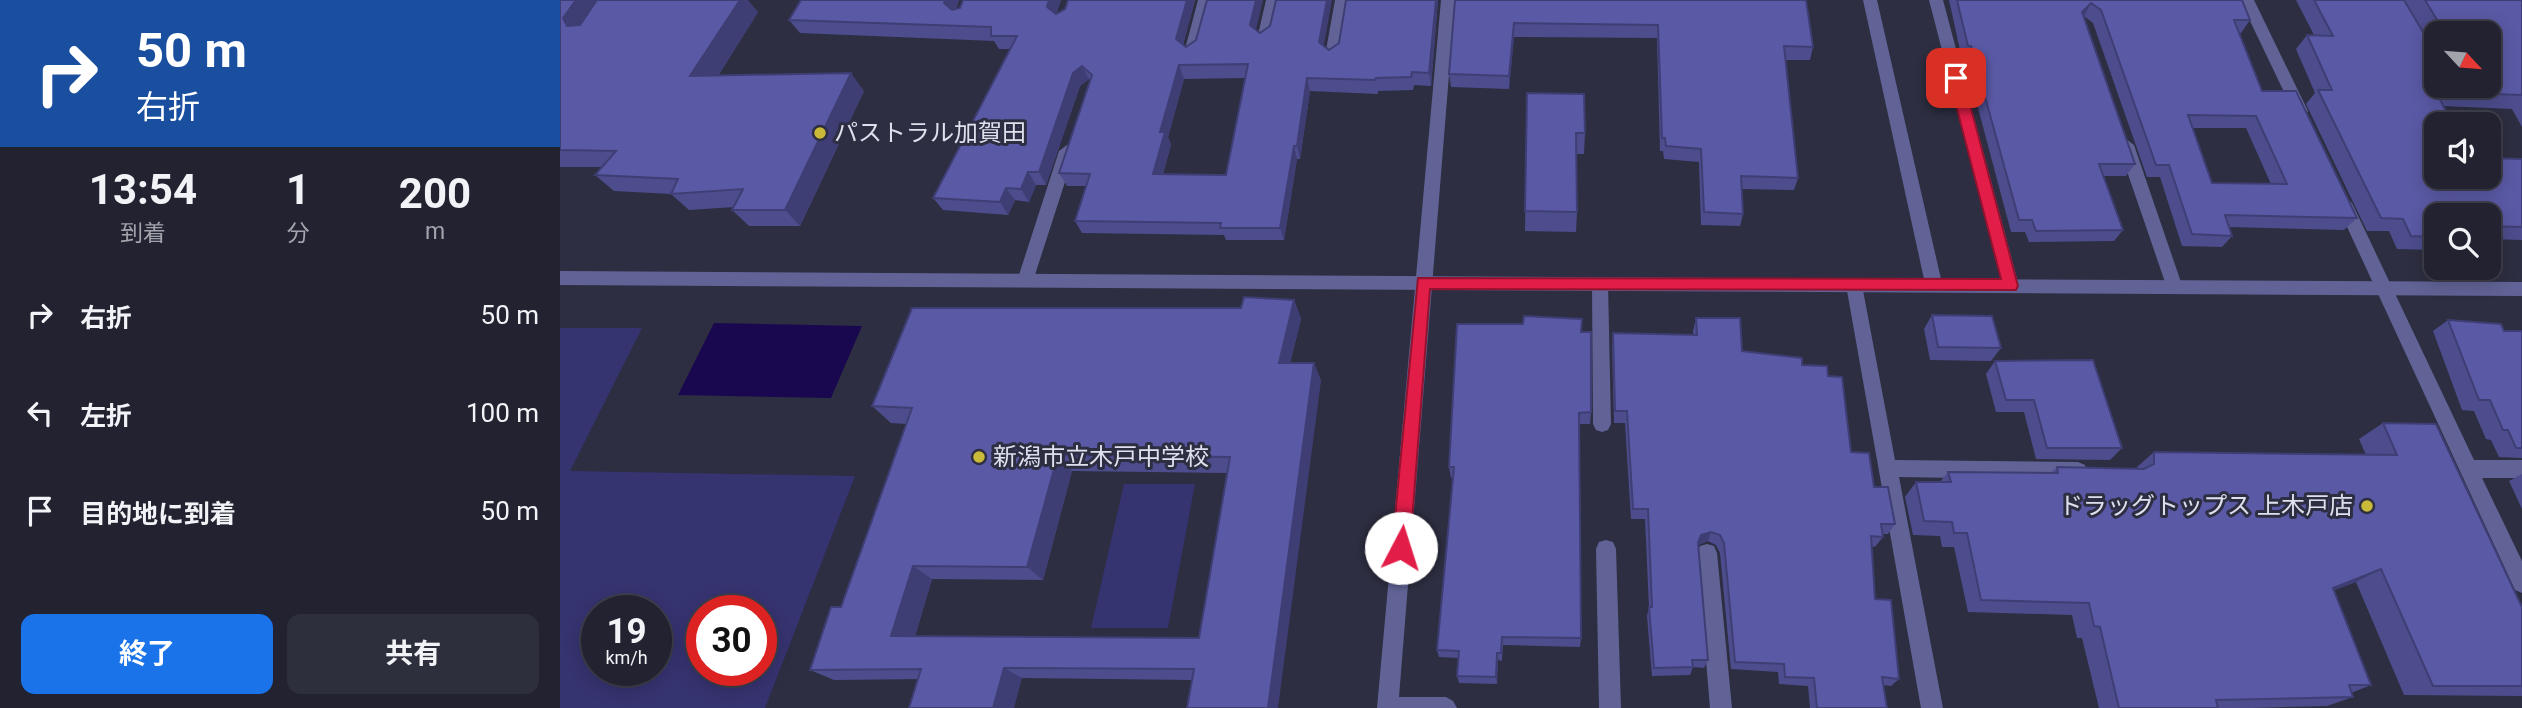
<!DOCTYPE html>
<html lang="ja">
<meta charset="utf-8">
<style>
body{margin:0;font-family:Roboto,"Noto Sans JP",sans-serif;background:#2e2f3d;color:#f1f3f6;height:100vh;display:flex;flex-direction:column;font-size:26px;white-space:nowrap}
*{box-sizing:border-box;margin:0}
p{font-size:23px;color:#a2a4ab}
.icon{flex:none;width:38px;height:38px;fill:none;stroke:currentColor;stroke-width:2;stroke-linecap:round;stroke-linejoin:round}
.map{position:relative;flex:1;overflow:hidden}
.panel{display:flex;flex-direction:column;background:#222231;width:560px}
.panel>*{flex:none}
.top-card{background:#1a4fa0;color:#fff;overflow:hidden}
.needle{width:46px;rotate:116deg}
.buttons{position:absolute;left:1864px;top:21px;display:grid;gap:14px}
.buttons a{display:grid;place-items:center;width:77px;height:77px;border-radius:14px;background:#222231;box-shadow:0 4px 18px #0003,0 0 0 2px #3f3f4d;font-size:35px}
.speed{position:absolute;left:21px;top:595px;display:flex;gap:14px;font-size:35px;font-weight:700;text-align:center}
.speed>*{display:grid;place-content:center;width:91px;height:91px;border-radius:50%;background:#222231;box-shadow:0 4px 18px #0003,0 0 0 2px #3f3f4d;line-height:1}
.speed small{font-size:18px;font-weight:400}
.speed .limit{border:10px solid #d22;background:#fff;color:#111}
.pin{position:absolute;display:grid;place-items:center;width:60px;height:60px;color:#fff;margin:-30px;border-radius:14px;box-shadow:0 4px 10px #0006}
.me{position:absolute;width:77px;margin:-38px;rotate:5deg;stroke-linejoin:round;filter:drop-shadow(0 0 5px #0008)}
.turn{display:flex;align-items:center;gap:24px;height:147px;padding:0 21px;font-size:32px}
.turn .icon{width:91px;height:91px;stroke-width:2.5}
.turn b{display:block;font-size:49px;line-height:60px}
.eta{display:flex;justify-content:space-evenly;align-items:center;height:119px;text-align:center}
.eta b{font-size:42px;font-weight:700;line-height:49px}
.button{display:flex;gap:14px;margin-top:auto;padding:14px 21px}
.button a{flex:1;height:80px;border-radius:14px;background:#1a73e8;color:#fff;font-size:28px;font-weight:700;line-height:80px;text-align:center}
.button a+a{background:#2e2f3d;color:#f1f3f6}
ul{padding:0;list-style:none}
li{display:flex;align-items:center;gap:21px;height:98px;padding:0 21px}
li div{flex:1}
li b{display:block;font-size:26px}
li em{font-style:normal}
main{display:flex;flex:1;min-height:0}
.map>svg:first-child{display:block}
.green{fill:#363371;fill-rule:evenodd}
.water{fill:#190850}
.lines{fill:none;stroke-linecap:round;stroke-linejoin:round}
.minor{fill:#616396;fill-rule:evenodd}
.tertiary{fill:#616396;fill-rule:evenodd}
.wall{fill:#4d4d8e;fill-rule:evenodd}
.shaded-wall{fill:#3f3e74}
.building{fill:#5a59a5;stroke:#3f3e74;stroke-width:2;fill-rule:evenodd}
.route{fill:#e11d48;stroke:#92132f;stroke-width:2}
.poi-dot{fill:#caba3a;stroke:#2d2e41;stroke-width:2.5}
.labels{text-anchor:middle;dominant-baseline:central;stroke-width:6;stroke-linejoin:round;paint-order:stroke}
.poi-label{font-size:24px;fill:#dfe0ed;stroke:#2d2e41;text-anchor:start}
</style>
<main>
<section class="panel">
<div class="top-card">
<div class="turn"><svg class="icon" aria-label="right" viewBox="0 0 24 24"><path d="M7 20v-9h11M14 6l5 5-5 5"/></svg><div><b>50 m</b>右折</div></div>
</div>
<div class="eta">
<div><b>13:54</b><p>到着</p></div>
<div><b>1</b><p>分</p></div>
<div><b>200</b><p>m</p></div>
</div>
<ul>
<li><svg class="icon" aria-label="right" viewBox="0 0 24 24"><path d="M7 20v-9h11M14 6l5 5-5 5"/></svg><div><b>右折</b></div><em>50 m</em></li>
<li><svg class="icon" aria-label="left" viewBox="0 0 24 24"><path d="M17 20v-9H6M10 6l-5 5 5 5"/></svg><div><b>左折</b></div><em>100 m</em></li>
<li><svg class="icon" aria-label="arrive" viewBox="0 0 24 24"><path d="M6 21V4h12l-3 4 3 4H6"/></svg><div><b>目的地に到着</b></div><em>50 m</em></li>
</ul>
<div class="button"><a>終了</a><a>共有</a></div>
</section>
<div class="map">
<svg width="1962" height="708" viewBox="0 0 1962 708">
<rect width="100%" height="100%" fill="#2d2e41"/>
<path class="green" d="M0,328H82L10,471L295,476L205,708H0ZM37,611H96V670H37ZM142,611H201V670H142Z
M564,484H635L608,628H531Z"/>
<path class="water" d="M154,323L302,326L271,398L118,395Z"/>
<g class="lines">
<path class="minor" d="M638,0H652L638,53L631,58L624,53Z
M706,0H720L711,39L704,44L697,39Z
M775,0H789L779,56L772,61L765,56Z
M881,0H895L839,697H886L893,701L897,708H817Z
M1369,0H1383L1459,286L1457,291H1445L1443,286Z
M1680,0H1694L1748,111L1745,115H1735Z
M1566,139L1574,145L1623,288L1621,293H1609L1607,288L1558,145Z
M507,145L515,151L473,281L471,286H459L457,281L499,151Z
M1784,197L1792,203L1914,460H1962V478H1922L1962,561V593L1955,590L1776,203Z
M1040,277L1046,279L1048,284L1051,424L1048,430L1042,432L1036,430L1033,424L1032,284L1034,279Z
M1294,278L1300,280L1302,285L1335,460L1518,462L1525,465L1527,471L1525,477L1518,480L1339,477L1383,708H1361L1286,285L1288,280Z
M1046,540L1053,542L1056,549L1061,708H1039L1036,549L1039,542Z
M1147,544L1154,546L1157,553L1172,708H1150L1137,553L1140,546Z"/>
<path class="tertiary" d="M1303,0H1317L1381,279L1962,282V296L0,285V271L1364,279Z"/>
</g>
<path class="wall" d="M0,0L198,12L158,76L304,91L240,226H189L172,210L174,207L129,210L111,194L54,191L35,175L42,167H0Z
M241,0H399L396,9L400,8L403,0H501L496,14L505,9L508,0H635L623,45L626,47L696,30L700,33L764,46L769,50L779,43L786,0H878L871,86L854,85L853,90L818,91V94L750,91L740,159H737L724,240H666L664,235L522,233L515,221L526,186H507L499,173L530,80L529,79L520,86L486,185H476L469,202L455,200L448,215L383,210L373,198L450,49H439L434,41L240,33L229,20ZM685,78L666,175L603,174L611,145L608,137L624,79Z
M895,0H1246L1253,47L1250,60H1225L1238,178L1234,190L1182,189L1183,214L1180,226L1141,225L1139,162L1104,159L1103,151H1100L1097,38L954,37L949,89L891,87L889,74Z
M1389,0H1682L1690,20L1681,33H1679L1702,91L1797,218L1784,230L1669,227L1672,236L1662,247L1622,246L1600,177H1587L1533,23L1524,16L1575,164L1566,176H1543L1563,230L1554,241L1469,242L1465,232H1451L1405,59H1402ZM1632,128H1686L1711,184L1652,183Z
M1736,0H1962V127L1952,109L1883,106L1876,177L1962,159V240L1928,239V215H1876V250L1837,249L1829,231H1807L1746,104L1755,93L1736,49L1747,35H1754ZM1876,33H1928L1876,86Z
M967,93L1025,133L1024,154H1017V212L1016,232L965,231Z
M734,300L741,319L730,363H754L761,381L632,680L462,678L274,680L250,670L281,607L347,424L331,423L312,406L681,308ZM512,471L667,473L639,638L355,636L372,579L483,580Z
M1372,315L1441,348L1431,361L1370,360L1364,329Z
M1136,318L1182,351L1242,365L1268,376L1291,452L1314,487L1335,524L1328,534H1322L1323,537L1315,547L1311,546L1315,599L1339,679L1331,686L1323,685L1327,708H1250L1248,686L1219,684L1218,672L1171,669L1160,553L1156,545L1148,541L1138,545L1148,660L1144,668L1133,667L1130,675L1092,676L1087,616L1089,607L1085,519H1071L1065,423H1054L1052,346L1053,333L1133,335V331Z
M1888,320L1944,331H1962V458L1939,457L1931,440L1926,439L1914,411L1902,410L1873,331Z
M1021,332L1031,412L1030,424H1019L1021,638L1020,647L943,645L942,661L938,660L937,684L899,683L897,676L898,658L879,657L877,650L893,478H891L889,467Z
M1435,361L1562,448L1550,460L1476,459L1464,412H1436L1426,374Z
M1823,423L1962,607V696L1844,695L1796,582L1774,590L1811,685L1791,693L1793,697L1767,706L1692,708H1539L1522,638H1517L1512,615L1408,612L1394,547H1382L1380,536L1353,535L1345,497L1356,482H1380L1388,472H1492L1497,467L1577,469V467L1594,452L1806,455L1799,439Z
M1962,474V509L1949,481Z"/>
<path class="shaded-wall" d="M16,0H45L21,36L7,26L3,18Z
M180,0H188L198,12L146,94L130,76Z
M385,0H399L392,17L384,3Z
M489,0H501L494,21L487,7Z
M627,0H635L621,52L616,39Z
M696,0H703L694,38L690,25Z
M767,0H772L762,56L759,42Z
M876,0H878L871,86L869,73Z
M1531,3L1524,16L1515,25L1522,12Z
M954,23V37L949,89V76Z
M619,65L624,79L608,137L611,145L599,187L593,174L600,132Z
M522,66L529,79L520,86L486,185L479,172L513,73Z
M291,73L304,91L240,226L225,210Z
M747,78L750,91L740,159L737,146Z
M734,146L737,159L724,240L720,228Z
M468,172L476,185L469,202L461,189Z
M446,188L455,200L448,215L440,202Z
M734,300L741,319L726,380L719,363Z
M754,363L761,381L718,708H708Z
M498,455L512,471L483,580L467,567Z
M1151,532L1148,541L1138,545L1141,535Z
M353,566L372,579L352,647L331,636Z
M1821,569L1796,582L1749,600L1773,588Z
M937,653L938,660L937,684L936,677Z
M444,668L462,678L454,708H433Z"/>
<path class="building" d="M0,0H16L3,18L7,26L20,25L37,0H180L130,76L291,73L225,210H172L183,189L111,194L118,179L35,175L56,151L0,150Z
M241,0H385L384,3L392,10L400,8L403,0H489L487,7L496,14L505,9L508,0H627L616,39L626,47L636,40L647,0H696L690,25L700,33L710,26L716,0H767L759,42L769,50L779,43L786,0H876L869,73L852,72L851,77L816,78L815,80L747,78L737,146H734L720,228H660L661,223L515,221L530,174L499,173L532,75L522,66L513,73L479,172H468L461,189L446,188L440,202L373,198L457,36H431V27L229,20ZM688,64L666,175L593,174L605,132H600L619,65Z
M895,0H1246L1253,47L1224,46L1238,178L1181,176L1183,214L1144,212L1141,149L1106,146L1105,138H1102L1098,25L954,23L949,76L889,74Z
M1397,0H1682L1690,20H1674L1702,91H1736L1797,218L1665,215L1672,236L1632,234L1609,165H1596L1541,10L1531,3L1522,12L1575,164H1539L1563,230L1476,231L1472,220H1459L1411,46H1408ZM1628,115L1696,116L1727,184L1652,183Z
M1754,0H1844L1876,54V86H1928V33H1885L1865,0H1962V95L1876,92L1893,124H1876V177H1928V158L1962,159V227L1928,226V215H1876V237L1851,236L1843,219L1821,218L1758,90H1772L1747,35L1773,36Z
M967,93L1024,94L1025,133H1016L1017,212L965,211Z
M684,297L734,300L719,363H754L708,708H627L634,669L444,668L433,708H349L361,669L250,670L271,607H281L352,408L312,406L352,308H681ZM498,455L670,457L639,638L331,636L353,566L467,567Z
M1372,315L1432,316L1441,348L1378,347Z
M964,316L1022,319L1021,332H1031V412L1019,413L1021,638L942,637L941,653H937L936,677L897,676L899,651L877,650L894,467H889L897,324H963Z
M1136,318H1180L1182,351L1242,358V365L1267,366L1268,376L1282,377L1291,452L1309,453L1314,487H1328L1335,524H1321L1323,537L1311,536L1315,599L1331,600L1339,679L1322,677L1327,708H1257L1254,678L1225,677L1224,664L1175,662L1164,543L1160,535L1151,532L1141,535L1138,543L1148,660H1132L1133,667L1094,668L1089,607H1092L1088,509H1073L1067,411H1055L1053,333L1137,335Z
M1888,320L1941,324L1944,331H1962V448H1956L1948,430H1943L1930,400H1919Z
M1533,360L1562,448H1487L1474,400H1446L1435,361Z
M1823,423L1876,424L1962,607V686H1873L1821,569L1773,588L1811,685H1789L1793,697L1656,700L1658,708H1559L1540,627L1534,626L1529,603L1421,600L1407,533H1394L1392,522L1364,521L1356,482H1391L1388,472L1498,473L1497,467L1584,469L1594,464V452L1837,455Z"/>
<path class="route" d="M1396,73L1403,78L1458,286L1456,290L870,289L850,548L847,554L841,557L835,554L832,548L858,278L1441,279L1389,78Z"/>
<g class="poi-dot">
<circle cx="260" cy="133" r="7"/>
<circle cx="419" cy="457" r="7"/>
<circle cx="1807" cy="506" r="7"/>
</g>
<g class="labels">
<g class="poi-label">
<text x="274" y="133">パストラル加賀田</text>
<text x="433" y="457">新潟市立木戸中学校</text>
<text x="1793" y="506" text-anchor="end">ドラッグトップス 上木戸店</text>
</g>
</g>
</svg>
<div class="buttons">
<a><svg class="needle" viewBox="-14 -14 28 28"><path d="M0-13l5 13h-10z" fill="#e53935"/><path d="M0 13l5-13h-10z" fill="#a2a4ab"/></svg></a>
<a><svg class="icon" aria-label="sound" viewBox="0 0 24 24"><path d="M4 9h4l5-4v14l-5-4H4zM17 9q2 3 0 6"/></svg></a>
<a><svg class="icon" aria-label="search" viewBox="0 0 24 24"><circle cx="10" cy="10" r="6"/><path d="M15 15l6 6"/></svg></a>
</div>
<div class="speed"><div>19<small>km/h</small></div><div class="limit">30</div></div>
<div class="pin" style="left:1396px;top:78px;background:#d93025"><svg class="icon" aria-label="arrive" viewBox="0 0 24 24"><path d="M6 21V4h12l-3 4 3 4H6"/></svg></div>
<svg class="me" style="left:841px;top:548px" viewBox="-20 -20 40 40"><circle r="19" fill="#fff"/><path d="M0-13L10 11 0 6-10 11z" fill="#e11d48"/></svg>
</div>
</main>
